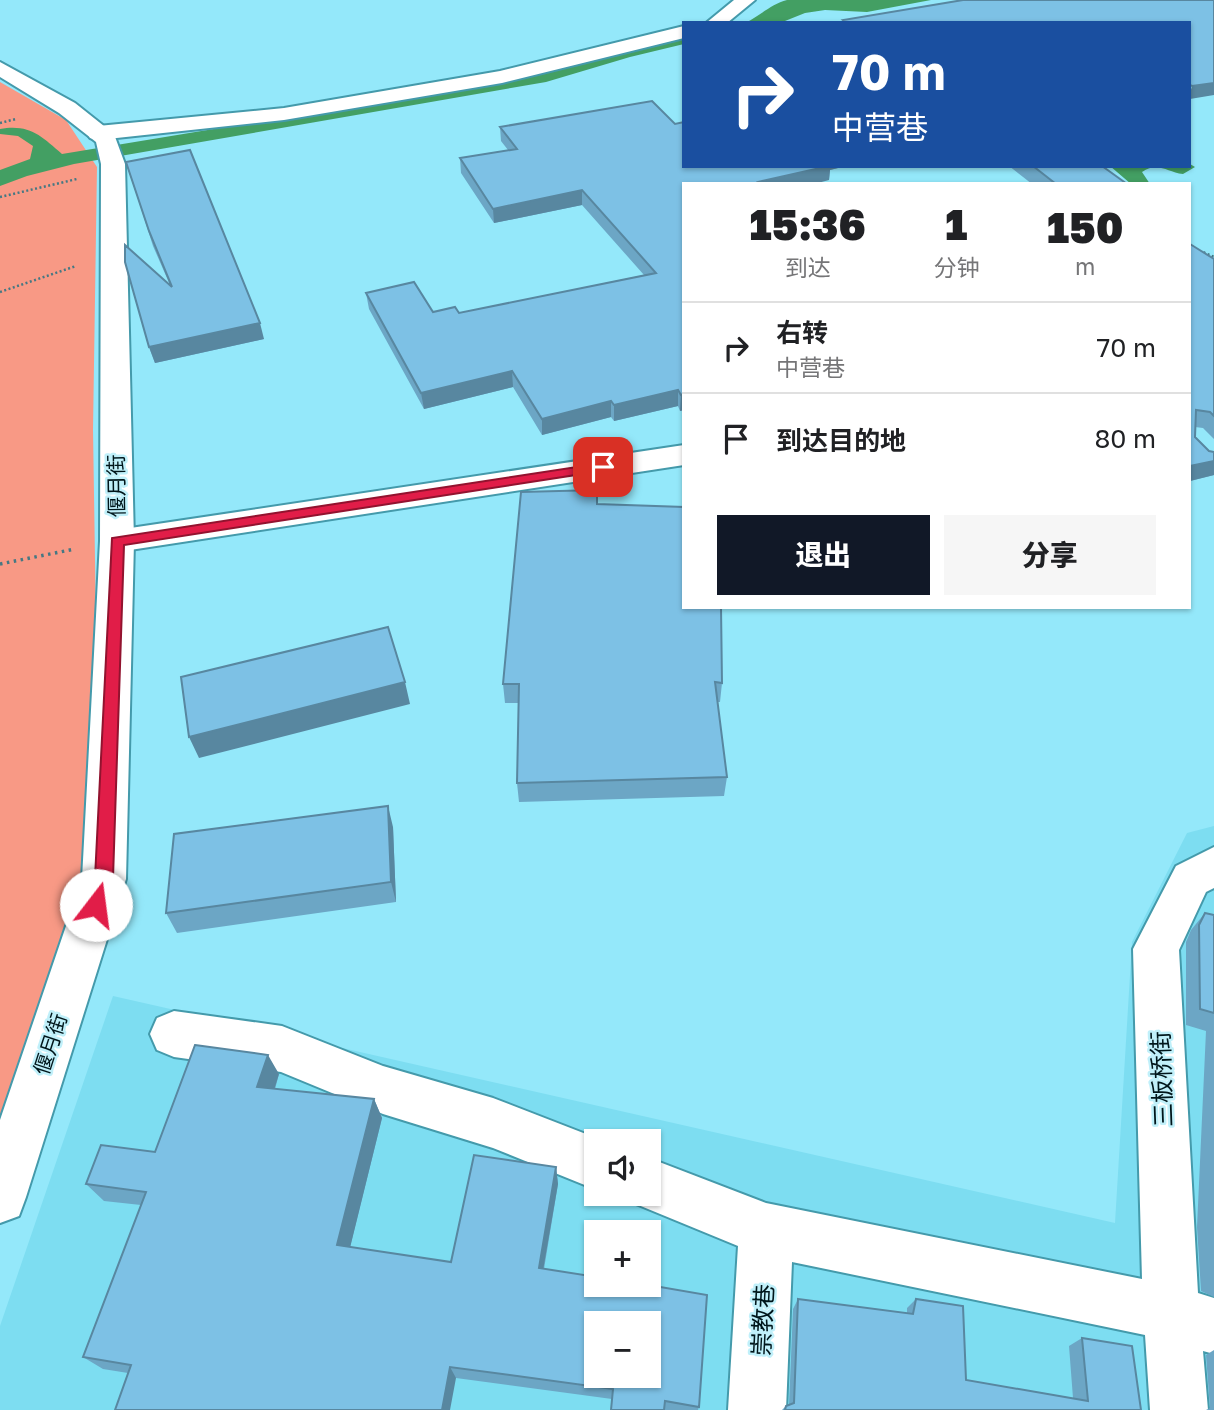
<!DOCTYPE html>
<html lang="zh">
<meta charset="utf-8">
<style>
body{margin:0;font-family:"Golos Text","Noto Sans SC",sans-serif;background:#f6f6f6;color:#202124;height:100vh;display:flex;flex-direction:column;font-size:26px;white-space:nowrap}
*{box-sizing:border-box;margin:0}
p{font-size:23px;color:#757577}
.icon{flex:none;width:38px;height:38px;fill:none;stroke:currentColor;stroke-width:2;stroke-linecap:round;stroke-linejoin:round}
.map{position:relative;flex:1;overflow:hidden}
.sheet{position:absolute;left:682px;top:182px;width:509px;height:427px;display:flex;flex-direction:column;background:#fff;border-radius:0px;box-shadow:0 2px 5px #0004}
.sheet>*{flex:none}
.hud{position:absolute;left:682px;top:21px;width:509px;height:147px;border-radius:0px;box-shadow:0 2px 5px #0004;background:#1a4fa0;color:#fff;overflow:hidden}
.buttons{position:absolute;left:584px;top:1129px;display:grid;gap:14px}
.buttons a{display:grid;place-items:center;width:77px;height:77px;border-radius:0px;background:#fff;box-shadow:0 2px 5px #0004;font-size:35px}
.pin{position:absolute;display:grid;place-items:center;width:60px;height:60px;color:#fff;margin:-30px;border-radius:14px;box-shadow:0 4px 10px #0006}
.me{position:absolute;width:77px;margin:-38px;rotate:15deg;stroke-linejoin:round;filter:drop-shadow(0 0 5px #0008)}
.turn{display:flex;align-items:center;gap:24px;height:147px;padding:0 35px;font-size:32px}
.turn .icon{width:91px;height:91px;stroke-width:2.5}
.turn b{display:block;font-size:49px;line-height:60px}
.eta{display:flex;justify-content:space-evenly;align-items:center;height:119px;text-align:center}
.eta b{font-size:42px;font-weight:800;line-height:49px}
.cta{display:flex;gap:14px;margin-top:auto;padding:14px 35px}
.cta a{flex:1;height:80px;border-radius:0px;background:#111827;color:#fff;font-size:28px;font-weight:800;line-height:80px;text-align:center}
.cta a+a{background:#f6f6f6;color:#202124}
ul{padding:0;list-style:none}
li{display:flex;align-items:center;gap:21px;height:91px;padding:0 35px;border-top:2px solid #e0e0e0}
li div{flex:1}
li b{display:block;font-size:26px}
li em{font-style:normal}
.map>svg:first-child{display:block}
.built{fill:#7dddf1;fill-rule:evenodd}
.green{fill:#f89985}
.water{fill:#439f63}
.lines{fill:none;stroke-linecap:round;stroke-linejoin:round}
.pedestrian-casing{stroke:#449aab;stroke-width:4}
.minor-casing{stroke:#449aab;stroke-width:4}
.tertiary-casing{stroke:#449aab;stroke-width:4}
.path-far1{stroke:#457883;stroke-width:2.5;stroke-dasharray:2 2.5;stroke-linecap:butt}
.path{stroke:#457883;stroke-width:3.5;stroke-dasharray:2.5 4.5;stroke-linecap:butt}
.pedestrian{fill:#fff;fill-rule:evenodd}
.minor{fill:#fff;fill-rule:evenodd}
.tertiary{fill:#fff;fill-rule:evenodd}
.wall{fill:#6ca6c5}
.shaded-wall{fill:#5887a0}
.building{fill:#7dc1e5;stroke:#5887a0;stroke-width:2;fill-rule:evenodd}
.route{fill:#e11d48;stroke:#92132f;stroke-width:2}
.labels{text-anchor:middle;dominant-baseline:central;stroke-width:5;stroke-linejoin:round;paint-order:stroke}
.street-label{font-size:21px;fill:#00161b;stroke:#c0f0fa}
.near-street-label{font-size:24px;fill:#00161b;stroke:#c0f0fa}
</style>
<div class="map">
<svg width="1214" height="1410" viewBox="0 0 1214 1410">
<rect width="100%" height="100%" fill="#94e8fa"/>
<path class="built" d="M1214,826V1410H0V1326L113,996L1115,1223L1132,942L1187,833ZM597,1141H649V1194H597ZM597,1232H649V1284H597ZM597,1323H649V1376H597Z"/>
<path class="green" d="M0,82L66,120L97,167L93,430L98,752L86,883L0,1138Z"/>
<path class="water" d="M787,0H931L867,12L825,10L805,13L780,23H745C760,16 771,4 787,0Z
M684,35V44L630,57L546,82L74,164L27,176L0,186V170L30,159L33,146L18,136L0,134V129C30,124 41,136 62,154L293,116Z
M1190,164L1195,167L1183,174C1167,172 1158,161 1142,172L1150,184H1131L1110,166H1190Z"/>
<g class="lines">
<g class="pedestrian-casing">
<path id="pedestrian" d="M1214,847V888L1206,892L1179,950L1198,1293L1214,1298V1354L1203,1351L1208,1410H1150L1145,1335L792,1262L786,1410H728L738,1246L631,1202L627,1194H649V1158L766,1203L1142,1279L1133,949L1176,866Z
M174,1011L282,1026L383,1066L493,1098L604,1141H597V1190L493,1148L383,1114L281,1072L174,1057L157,1050L150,1034L157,1018Z"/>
</g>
<g class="minor-casing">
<path id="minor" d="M734,0H755L727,23H706Z
M684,26V38L502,83L284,120L98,140L90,138L87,133L90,128L98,126L284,108L500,71Z
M684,445V465L117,552L105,549L100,541L105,533L117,530Z"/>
</g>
<g class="tertiary-casing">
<path id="tertiary" d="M0,62L75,103L114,134L125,164L134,541L126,879L26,1197L19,1216L0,1223V1120L82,879L100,541L101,164L96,142L59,113L0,77Z"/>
</g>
<path class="path-far1" d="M0,123L16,119
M0,197L77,179
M1190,252H1203L1214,257
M0,292L76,266"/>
<path class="path" d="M0,564L75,549"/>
<use href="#pedestrian" class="pedestrian"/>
<use href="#minor" class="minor"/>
<use href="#tertiary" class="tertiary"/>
</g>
<path class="wall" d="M500,127L684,166H846L830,170L829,180L684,184V410L680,411L678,406L614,421L611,417L542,435L513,387L424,409L369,309L366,293L433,312L459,313L644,275L582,205L494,223L461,173L460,158L508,150L501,141Z
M126,162L264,339L155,363L149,347L170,285L153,246Z
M1009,166H1102L1127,184H1032Z
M1190,244L1214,259V439L1203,428L1195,427V437L1214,475L1190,481Z
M597,504L722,683L720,702H717L727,777L724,796L519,802L517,783L519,703H505L503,684Z
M393,827L396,902L177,933L166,913Z
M1205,913L1214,915V1297L1201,1291L1197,1227L1206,1031L1186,1025V942L1191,930Z
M279,1074L275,1089L374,1099L382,1118L350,1247L451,1262L556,1167L558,1184L544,1269L699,1407L698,1410H611L612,1399L456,1378L128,1373L103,1369L83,1357L141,1205L104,1201L86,1184L155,1152Z
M798,1299L907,1313V1308L916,1299L966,1380L1073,1398L1069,1346L1082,1338L1141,1410H782L786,1406L789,1405L793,1309Z
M1214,1350V1410H1206L1210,1408L1206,1355Z"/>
<path class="shaded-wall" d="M1214,83V95L1190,99V93L1192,86Z
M821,166H846L830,170L829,180L814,184H758V182Z
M582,190V205L494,223L493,209Z
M260,323L264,339L155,363L149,347Z
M512,371L513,387L424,409L421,393Z
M678,390V406L614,421V405Z
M684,394V410L680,411L681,395Z
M611,401V417L542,435V419Z
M1214,461V475L1190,481V466Z
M405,682L410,704L199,758L189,737Z
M388,806L393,827L396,902L391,882Z
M268,1055L279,1074L269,1106L257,1087Z
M374,1099L382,1118L347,1260L337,1245Z
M556,1167L558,1184L541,1282L539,1268Z
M450,1367L456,1378L450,1410H442Z"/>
<path class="building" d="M963,0H1214V83L1192,86L1190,85V23H847L843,20Z
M652,101L675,124L684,122V166H829L758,182L760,184H684V394L681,395L678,390L614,405L611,401L542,419L512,371L421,393L366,293L414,282L433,312L455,307L459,313L656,273L582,190L493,209L460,158L517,149L500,127Z
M190,150L260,323L149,347L125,262V245L172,287L149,231L126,162Z
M1033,166H1102L1127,184H1056Z
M1190,244L1214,259V416L1210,412L1196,410L1195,437L1209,451L1214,452V461L1190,466Z
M597,490V504L684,507V607H721L722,683L715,682L727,777L517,783L519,684H503L521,492Z
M388,627L405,682L189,737L181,677Z
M388,806L391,882L166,913L174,834Z
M1205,913L1214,915V1013L1200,1009L1199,925Z
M195,1045L268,1055L257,1087L374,1099L337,1245L451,1262L474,1155L556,1167L539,1268L597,1277V1284H643L707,1295L699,1407L665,1401L664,1410H611L613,1389L450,1367L442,1410H115L131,1365L83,1357L146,1192L86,1184L101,1145L155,1152ZM597,1323H649V1376H597Z
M798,1299L913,1314L916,1299L963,1306L966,1380L1088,1401L1082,1338L1132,1346L1141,1410H785L786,1406L794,1403Z"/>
<path class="route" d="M603,463L610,467L608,470L124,545L113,878L102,911L96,913L89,911L86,905L95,878L112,538Z"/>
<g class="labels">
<g class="street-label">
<text transform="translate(116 486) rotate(-91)">偃月街</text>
<text transform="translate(50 1044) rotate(-72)">偃月街</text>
</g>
<g class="near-street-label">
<text transform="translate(1161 1079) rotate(-92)">三板桥街</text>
<text transform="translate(762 1320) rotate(-87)">崇教巷</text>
</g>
</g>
</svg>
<div class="buttons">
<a><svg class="icon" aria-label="sound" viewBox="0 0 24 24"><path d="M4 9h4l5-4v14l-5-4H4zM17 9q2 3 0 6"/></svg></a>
<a>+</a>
<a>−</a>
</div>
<div class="pin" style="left:603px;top:467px;background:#d93025"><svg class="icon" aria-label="arrive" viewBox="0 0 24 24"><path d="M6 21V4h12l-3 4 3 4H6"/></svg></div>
<svg class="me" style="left:96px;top:905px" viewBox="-20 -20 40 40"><circle r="19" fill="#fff"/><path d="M0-13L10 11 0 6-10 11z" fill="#e11d48"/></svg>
<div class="hud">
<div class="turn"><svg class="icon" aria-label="right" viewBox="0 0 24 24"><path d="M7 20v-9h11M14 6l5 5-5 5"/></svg><div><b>70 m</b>中营巷</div></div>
</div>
<section class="sheet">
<div class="eta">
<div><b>15:36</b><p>到达</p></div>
<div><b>1</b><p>分钟</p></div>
<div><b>150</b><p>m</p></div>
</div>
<ul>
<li><svg class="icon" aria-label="right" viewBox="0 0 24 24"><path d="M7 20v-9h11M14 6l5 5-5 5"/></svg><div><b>右转</b><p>中营巷</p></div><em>70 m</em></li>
<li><svg class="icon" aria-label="arrive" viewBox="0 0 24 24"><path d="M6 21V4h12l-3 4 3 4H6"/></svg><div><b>到达目的地</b></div><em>80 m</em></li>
</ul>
<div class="cta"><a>退出</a><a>分享</a></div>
</section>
</div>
